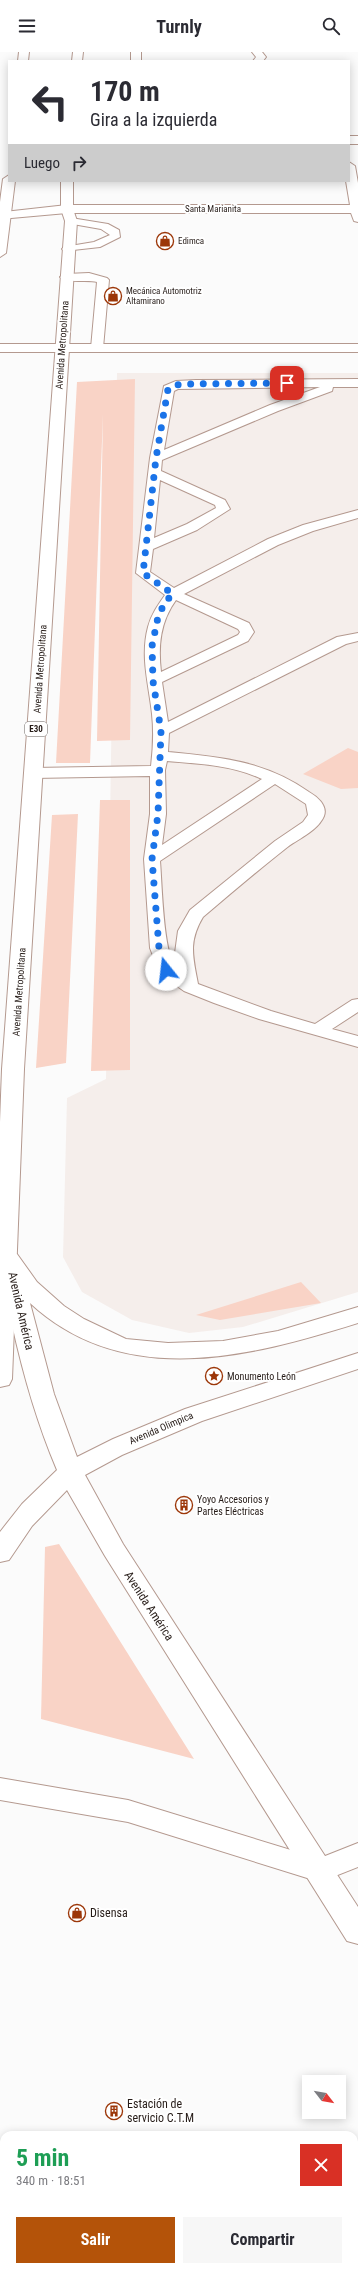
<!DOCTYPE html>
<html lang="es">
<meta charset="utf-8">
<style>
body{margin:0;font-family:"Roboto Condensed",sans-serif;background:#f7f7f7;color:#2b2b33;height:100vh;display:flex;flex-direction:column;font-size:15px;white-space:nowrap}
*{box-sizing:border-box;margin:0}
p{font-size:13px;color:#7c7c81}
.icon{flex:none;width:22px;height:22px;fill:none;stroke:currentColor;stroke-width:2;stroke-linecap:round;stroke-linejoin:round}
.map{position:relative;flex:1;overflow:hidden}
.details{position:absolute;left:0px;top:2079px;width:358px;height:140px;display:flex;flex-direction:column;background:#fff;border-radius:12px 12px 0 0;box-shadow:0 2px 10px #0003}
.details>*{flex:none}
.guide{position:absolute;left:8px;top:8px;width:342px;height:122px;border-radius:0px;box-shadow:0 2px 10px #0003;background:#fff;color:#2b2b33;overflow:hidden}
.needle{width:26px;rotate:121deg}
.fabs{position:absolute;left:302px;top:2023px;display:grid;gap:8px}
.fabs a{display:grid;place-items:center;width:44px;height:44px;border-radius:0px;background:#fff;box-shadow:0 2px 10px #0003;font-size:20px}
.pin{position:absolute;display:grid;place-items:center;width:34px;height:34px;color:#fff;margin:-17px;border-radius:8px;box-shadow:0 2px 6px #0006}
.me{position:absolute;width:44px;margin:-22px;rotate:344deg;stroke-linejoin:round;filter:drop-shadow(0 0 3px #0008)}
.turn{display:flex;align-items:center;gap:14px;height:84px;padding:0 16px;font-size:18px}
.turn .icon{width:52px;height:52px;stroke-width:2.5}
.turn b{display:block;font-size:28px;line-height:34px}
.then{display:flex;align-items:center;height:38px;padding:0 16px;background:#0003;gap:8px;font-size:15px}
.round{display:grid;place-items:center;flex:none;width:42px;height:42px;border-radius:0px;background:#f7f7f7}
.headline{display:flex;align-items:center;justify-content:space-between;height:68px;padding:0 16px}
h1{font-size:24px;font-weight:700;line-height:30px;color:#1e9e55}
.action{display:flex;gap:8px;margin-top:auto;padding:8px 16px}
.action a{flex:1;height:46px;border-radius:0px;background:#b45309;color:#fff;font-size:16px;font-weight:700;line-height:46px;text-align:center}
.action a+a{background:#f7f7f7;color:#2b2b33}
header{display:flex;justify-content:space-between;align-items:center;height:52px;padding:0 16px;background:#fff;font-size:18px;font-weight:700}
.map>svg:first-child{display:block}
.built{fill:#f5eeeb}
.green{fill:#f9d3c6}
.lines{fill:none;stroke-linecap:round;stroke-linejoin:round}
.service-casing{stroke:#b4998f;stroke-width:2}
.minor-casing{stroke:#b4998f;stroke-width:2}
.tertiary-casing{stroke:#b4998f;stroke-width:2}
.trunk-casing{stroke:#b4998f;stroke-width:2}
.service{fill:#fff;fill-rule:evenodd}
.minor{fill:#fff;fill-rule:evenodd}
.tertiary{fill:#fff;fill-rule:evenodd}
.trunk{fill:#fff;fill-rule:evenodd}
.route{stroke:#1a73e8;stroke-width:7;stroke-dasharray:0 12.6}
.labels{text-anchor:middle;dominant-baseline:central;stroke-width:4;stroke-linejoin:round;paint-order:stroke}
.far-street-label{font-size:9px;fill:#261c18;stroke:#fff}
.far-poi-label{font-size:9px;fill:#261c18;stroke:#fff;text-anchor:start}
.shield{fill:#fff;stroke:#67605d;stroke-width:1}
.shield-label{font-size:9px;font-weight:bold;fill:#261c18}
.street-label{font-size:10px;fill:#261c18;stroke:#fff}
.poi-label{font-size:10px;fill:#261c18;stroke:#fff;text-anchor:start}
.near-street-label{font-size:12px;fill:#261c18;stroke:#fff}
.near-poi-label{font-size:12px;fill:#261c18;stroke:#fff;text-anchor:start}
</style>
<header><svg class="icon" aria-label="menu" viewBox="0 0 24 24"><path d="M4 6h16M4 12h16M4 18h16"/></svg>Turnly<svg class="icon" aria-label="search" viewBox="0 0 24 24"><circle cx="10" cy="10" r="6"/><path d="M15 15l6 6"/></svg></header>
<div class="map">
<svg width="358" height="2219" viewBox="0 0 358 2219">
<rect width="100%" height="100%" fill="#fbfbfb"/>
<path class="built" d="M117,321H358V1240L243,1275L189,1281L132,1268L82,1240L63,1205L67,1046L106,1027Z"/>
<path class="green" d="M135,327L130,688L97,689L103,362L90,711H56L77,330Z
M348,696L358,700V736L341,737L303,722Z
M100,748H130V1018L91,1019Z
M78,762L66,1011L36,1016L52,763Z
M301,1230L321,1251L220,1268L196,1263Z
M59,1492L194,1707L41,1667L45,1495Z"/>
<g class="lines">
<g class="service-casing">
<path id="service" d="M131,0H141V9H131Z
M252,0H262L266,5L263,9H253L256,5Z
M71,166L108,172L119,178L120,185L100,195L64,199L62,197L64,195L94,190L110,183L101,177L67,171V167Z
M89,221L107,226L109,228L103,296L97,300L91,296L97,230C87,227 67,232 60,225L66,222Z
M358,327V335H333L332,339L278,359L162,408L161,419L225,448L230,457L197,478L153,497L150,520L174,536L268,487L303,473L358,458V466L313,479L278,493L184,542L249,571L254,580L248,589L162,630L168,670L337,585L358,581V589L346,592L169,681L168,700C221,705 265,709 309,740C316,744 328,753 324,764C317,780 297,787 285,797C257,819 230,842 203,865C188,890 193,905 198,932L271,959L315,972L352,948L358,947V960L332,977L358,984V995L259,967L214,951L184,939L160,922L150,896L144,807L150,762V724L33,726L27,724L25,721L27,718L33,716L151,714C153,697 154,680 152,662C149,633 140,605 148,575C151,563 158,553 165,543L136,521L150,406L164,334L176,329L196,328ZM320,335L270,353L164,398L174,339L178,337ZM160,428L215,453L216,456L187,472L154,486ZM176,548L238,577L240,580L238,583L161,620C158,594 160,570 176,548ZM167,709C200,712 232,713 262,727L162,793L166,762L165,718ZM275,732L306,752L308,763L303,770L275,789L190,858L178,879L175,901L178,919C163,908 162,830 160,809Z
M0,2094L4,2095V2121L0,2120Z
M13,2215H41V2219H13Z
M106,2215H134L135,2219H107Z"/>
</g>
<g class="minor-casing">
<path id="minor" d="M349,110L355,114L358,131V170L354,169L351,161H67L0,167V161L4,160L67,153H350L346,129H349Z
M0,292H358V300H0Z
M358,1791V1815L320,1830L310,1826L305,1818L310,1810Z"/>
</g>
<g class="tertiary-casing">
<path id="tertiary" d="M349,84H358V92H349Z
M9,1200L17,1202L37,1230L64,1254L84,1267L126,1287L168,1291L223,1289L278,1279L358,1255V1271C250,1305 124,1338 30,1251L54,1342L77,1405L113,1387L185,1357L358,1301V1317L202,1369L122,1403L85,1423L123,1492L358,1855V1892L347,1889L105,1504L67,1438L32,1474L9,1508L0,1510V1480L22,1452L57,1418C37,1371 23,1322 12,1272C7,1249 0,1227 0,1203Z"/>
</g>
<g class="trunk-casing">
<path id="trunk" d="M19,0H29L28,9H18Z
M73,0H83L82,9H72Z
M9,123V129H15L6,201L0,205V150L3,127Z
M61,129H73V157L77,169L24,1017L12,1327L9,1333L0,1335V1070L2,1017L65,169L61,157Z
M0,1726L128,1748L330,1810L335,1818L330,1826L320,1830L128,1770L0,1748Z"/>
</g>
<use href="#service" class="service"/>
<use href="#minor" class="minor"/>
<use href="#tertiary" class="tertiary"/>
<use href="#trunk" class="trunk"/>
</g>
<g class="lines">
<path class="route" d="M166,918L159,896L152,807L158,762L161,679L153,629L152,594L158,565L165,550L173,542L143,521L156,406L168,337L176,333L186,332L287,331"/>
</g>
<defs>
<g id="shop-ring" transform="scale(0.9)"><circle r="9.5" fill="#fff" stroke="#9c3709" stroke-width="1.5"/><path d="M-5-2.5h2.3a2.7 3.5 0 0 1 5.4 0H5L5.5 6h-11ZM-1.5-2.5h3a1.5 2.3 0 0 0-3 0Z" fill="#9c3709"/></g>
<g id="sight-ring" transform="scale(0.9)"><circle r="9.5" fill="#fff" stroke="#9c3709" stroke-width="1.5"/><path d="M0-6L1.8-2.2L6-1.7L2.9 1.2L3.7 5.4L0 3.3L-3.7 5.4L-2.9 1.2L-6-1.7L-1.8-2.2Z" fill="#9c3709"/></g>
<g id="building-ring" transform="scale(0.9)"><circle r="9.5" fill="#fff" stroke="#9c3709" stroke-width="1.5"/><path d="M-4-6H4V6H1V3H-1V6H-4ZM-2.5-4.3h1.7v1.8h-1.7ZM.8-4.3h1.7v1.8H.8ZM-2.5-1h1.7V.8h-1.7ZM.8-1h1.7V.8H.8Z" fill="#9c3709"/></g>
</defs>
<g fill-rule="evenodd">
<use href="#shop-ring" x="165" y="189"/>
<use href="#shop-ring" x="113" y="244"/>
<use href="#sight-ring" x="214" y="1324"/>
<use href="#building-ring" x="184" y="1453"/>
<use href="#shop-ring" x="77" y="1861"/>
<use href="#building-ring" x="114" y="2059"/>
</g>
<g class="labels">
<g class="far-street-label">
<text x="213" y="157">Santa Marianita</text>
</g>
<g class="far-poi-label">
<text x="178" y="189">Edimca</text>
<text x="126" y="239">Mecánica Automotriz<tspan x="126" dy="10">Altamirano</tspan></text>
</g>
<rect class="shield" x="25" y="670" width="22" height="14" rx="3"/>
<g class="shield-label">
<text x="36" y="677">E30</text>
</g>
<g class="street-label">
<text transform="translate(62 293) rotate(-86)">Avenida Metropolitana</text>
<text transform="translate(40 617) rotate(-86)">Avenida Metropolitana</text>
<text transform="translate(19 940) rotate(-86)">Avenida Metropolitana</text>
<text transform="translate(161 1376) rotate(-23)">Avenida Olimpica</text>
</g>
<g class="poi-label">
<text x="227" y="1324">Monumento León</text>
<text x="197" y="1447">Yoyo Accesorios y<tspan x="197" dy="12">Partes Eléctricas</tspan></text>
</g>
<g class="near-street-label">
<text transform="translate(21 1259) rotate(77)">Avenida América</text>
<text transform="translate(149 1554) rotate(57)">Avenida América</text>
</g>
<g class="near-poi-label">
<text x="90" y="1861">Disensa</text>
<text x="127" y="2052">Estación de<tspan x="127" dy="14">servicio C.T.M</tspan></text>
</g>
</g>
</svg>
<div class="fabs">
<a><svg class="needle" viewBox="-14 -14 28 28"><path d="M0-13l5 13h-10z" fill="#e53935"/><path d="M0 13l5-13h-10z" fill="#7c7c81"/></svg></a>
</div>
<div class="pin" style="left:287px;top:331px;background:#d93025"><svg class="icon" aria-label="arrive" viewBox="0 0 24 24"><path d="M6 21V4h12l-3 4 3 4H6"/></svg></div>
<svg class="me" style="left:166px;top:918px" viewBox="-20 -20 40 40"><circle r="19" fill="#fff"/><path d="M0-13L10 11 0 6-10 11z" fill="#1a73e8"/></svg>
<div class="guide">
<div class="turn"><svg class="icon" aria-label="left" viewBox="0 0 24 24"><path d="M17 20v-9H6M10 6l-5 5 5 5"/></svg><div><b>170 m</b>Gira a la izquierda</div></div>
<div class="then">Luego<svg class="icon" aria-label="right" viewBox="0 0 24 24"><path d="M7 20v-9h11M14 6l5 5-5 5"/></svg></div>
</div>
<section class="details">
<div class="headline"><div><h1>5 min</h1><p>340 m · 18:51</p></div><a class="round" style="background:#d93025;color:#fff"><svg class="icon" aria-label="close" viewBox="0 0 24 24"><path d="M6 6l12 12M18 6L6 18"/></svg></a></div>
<div class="action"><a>Salir</a><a>Compartir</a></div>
</section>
</div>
